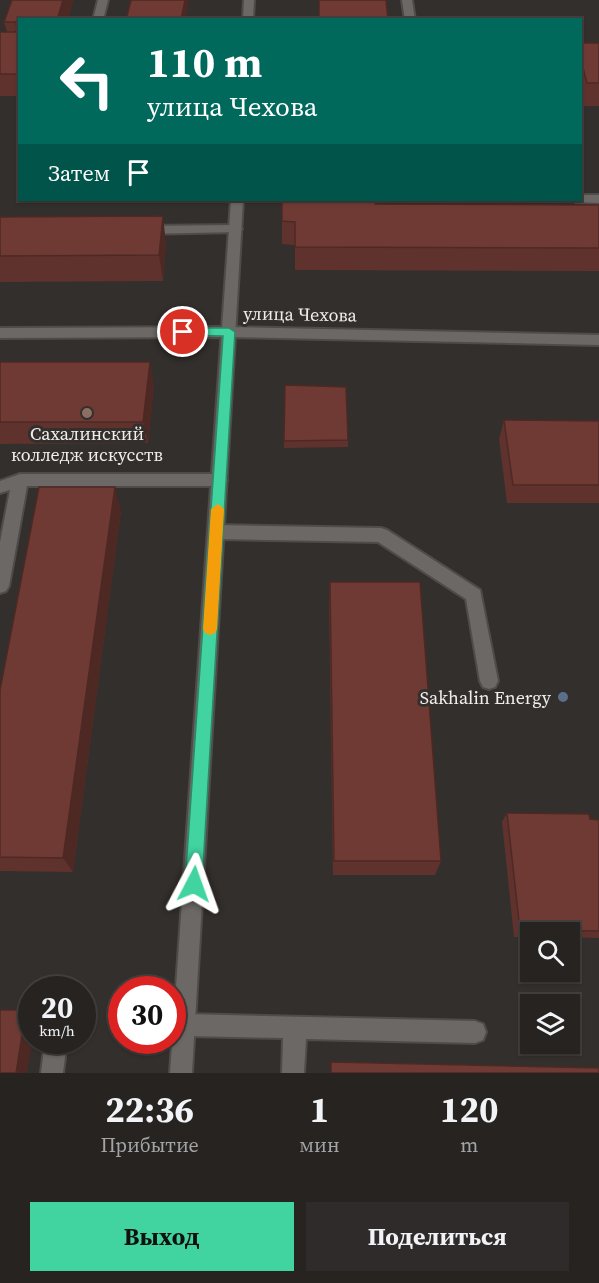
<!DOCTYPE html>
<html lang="ru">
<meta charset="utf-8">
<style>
body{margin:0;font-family:"Source Serif 4",serif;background:#2e2b2a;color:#f1f3f6;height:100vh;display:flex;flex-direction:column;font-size:22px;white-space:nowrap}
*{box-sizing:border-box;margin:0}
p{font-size:20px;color:#a4a4a5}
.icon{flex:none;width:33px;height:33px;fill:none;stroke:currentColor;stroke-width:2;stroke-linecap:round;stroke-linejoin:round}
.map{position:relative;height:1073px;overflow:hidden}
.sheet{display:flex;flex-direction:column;background:#262321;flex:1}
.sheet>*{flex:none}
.hud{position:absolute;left:18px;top:18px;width:564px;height:183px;border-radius:0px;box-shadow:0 2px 4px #0004,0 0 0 2px #42403f;background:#00695c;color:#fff;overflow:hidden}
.buttons{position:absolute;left:520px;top:922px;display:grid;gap:12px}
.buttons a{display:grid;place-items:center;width:60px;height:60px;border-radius:0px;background:#262321;box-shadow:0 2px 4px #0004,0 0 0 2px #42403f;font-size:30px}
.speed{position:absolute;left:18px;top:976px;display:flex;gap:12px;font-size:30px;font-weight:700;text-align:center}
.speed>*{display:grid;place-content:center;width:78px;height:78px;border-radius:50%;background:#262321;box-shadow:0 2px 4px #0004,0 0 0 2px #42403f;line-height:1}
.speed small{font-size:15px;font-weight:400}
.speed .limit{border:9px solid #d22;background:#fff;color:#111}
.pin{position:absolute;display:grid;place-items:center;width:51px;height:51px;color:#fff;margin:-26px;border:3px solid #fff;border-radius:50%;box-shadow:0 2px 6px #0007}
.me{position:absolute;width:66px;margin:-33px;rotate:4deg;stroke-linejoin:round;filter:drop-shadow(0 0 4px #0008)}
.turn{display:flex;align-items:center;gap:21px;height:126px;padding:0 30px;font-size:27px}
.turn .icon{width:78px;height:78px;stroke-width:2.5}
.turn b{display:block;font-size:42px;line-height:51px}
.then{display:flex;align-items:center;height:57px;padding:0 30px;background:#0003;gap:12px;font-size:22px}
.eta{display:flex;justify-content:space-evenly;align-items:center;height:102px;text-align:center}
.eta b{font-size:36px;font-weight:700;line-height:42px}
.primary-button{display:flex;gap:12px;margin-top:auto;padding:12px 30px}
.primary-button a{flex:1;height:69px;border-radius:0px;background:#42d4a0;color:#111;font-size:24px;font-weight:700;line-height:69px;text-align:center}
.primary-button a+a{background:#2e2b2a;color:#f1f3f6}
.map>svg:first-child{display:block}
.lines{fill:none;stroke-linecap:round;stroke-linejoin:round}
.service-casing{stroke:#4e4b49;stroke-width:4}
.minor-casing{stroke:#4e4b49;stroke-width:4}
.tertiary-casing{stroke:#4e4b49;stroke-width:4}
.service{fill:#6c6865;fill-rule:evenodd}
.minor{fill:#6c6865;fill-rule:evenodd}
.tertiary{fill:#6c6865;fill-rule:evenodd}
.wall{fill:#60322d}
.shaded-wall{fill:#4e2924}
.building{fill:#703a34;stroke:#4e2924;stroke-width:1.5}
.route{fill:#42d4a0;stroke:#2b8a68;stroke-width:1.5}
.slow{fill:#f59e0b}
.education-dot{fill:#8d6e63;stroke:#332f2c;stroke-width:2}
.service-dot{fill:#5c6f8a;stroke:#332f2c;stroke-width:2}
.labels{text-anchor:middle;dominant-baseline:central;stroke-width:6;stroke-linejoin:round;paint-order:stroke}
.street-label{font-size:18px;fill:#f1efed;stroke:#332f2c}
.poi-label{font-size:18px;fill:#f1efed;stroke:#332f2c}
</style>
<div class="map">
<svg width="599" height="1073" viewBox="0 0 599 1073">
<rect width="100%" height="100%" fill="#332f2c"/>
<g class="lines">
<g class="service-casing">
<path id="service" d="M98,0H108L103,20H93Z
M402,0H412L415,20H405Z
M580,195H599V203L576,202L574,200H580Z
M235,225L240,226L242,229L240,232L142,234L135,230L142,226Z
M20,474H219L225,476L227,480L225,484L219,486H27L9,586L6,591L0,593V542L10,490L0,493V481Z
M216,525L381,528L387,530L480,590L498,681L495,687L489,689L483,687L480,681L466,599L378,542L216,539L210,537L208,532L210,527Z
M185,1014L475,1021L483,1024L486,1032L483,1040L475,1043L306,1039L304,1073H282L283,1038L185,1036L177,1033L174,1025L177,1017Z
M45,1041H67L63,1073H41Z"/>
</g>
<g class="minor-casing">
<path id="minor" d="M244,0H254L253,20H243Z
M231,200H243L192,1073H170Z"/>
</g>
<g class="tertiary-casing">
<path id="tertiary" d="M229,327L599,335V345L229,337L0,338V328Z"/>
</g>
<use href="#service" class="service"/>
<use href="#minor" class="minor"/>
<use href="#tertiary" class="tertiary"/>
</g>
<path class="wall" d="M12,0H73L68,20H20V96H0V33L7,32L4,22Z
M580,43H599V106H581Z
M375,204L599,205V271L295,270V245L282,244V221Z
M0,217L166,243L163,281L0,282Z
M0,362L154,385L148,443L0,444Z
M285,385L348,440V447L284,448Z
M504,420L599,421V503H507L499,439Z
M121,511L73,872L0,871V690Z
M330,582L441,861L435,875H333L329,603Z
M507,813L599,820V938L570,937V933H531V937H514L502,822Z"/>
<path class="shaded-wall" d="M63,0H73L68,20H57Z
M185,0H189L186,20H181Z
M163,216L166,243L163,281L159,255Z
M150,362L154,385L148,443L143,422Z
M115,487L121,511L73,872L63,858Z
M26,1010L32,1014V1041L27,1073H16Z"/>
<path class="building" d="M12,0H63L57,20H20V74H0V32H15L17,30L16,22H4Z
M131,0H185L181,20H126Z
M319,0H386L388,20H319Z
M580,43H599V83H587L580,57Z
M282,200H375V204L599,205V248L295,247V222L282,221Z
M163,216L159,255L0,256V217Z
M0,362H150L143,422H0Z
M285,385L346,387L348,440L284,441Z
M504,420L599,421V485H513Z
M39,487H115L63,858L0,857V690Z
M330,582H420L441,861H334Z
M507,813L589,814L590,819L599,820V931L520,930Z
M0,1010H26L16,1073H0Z
M331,1062L599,1068V1073H331Z"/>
<path class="route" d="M183,328H229L235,332L202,884L200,890L194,893L188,890L185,884L223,336L179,335V329Z"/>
<path class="slow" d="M218,504L224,509L217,629L215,633L210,635L205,633L203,629L211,509Z"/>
<circle class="education-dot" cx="87" cy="413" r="6"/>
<circle class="service-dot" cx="563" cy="697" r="6"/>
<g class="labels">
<g class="street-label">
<text transform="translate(300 314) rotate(1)">улица Чехова</text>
</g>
<g class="poi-label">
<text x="87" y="433">Сахалинский<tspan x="87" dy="21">колледж искусств</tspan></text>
<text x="551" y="697" text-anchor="end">Sakhalin Energy</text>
</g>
</g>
</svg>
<div class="buttons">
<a><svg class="icon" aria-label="search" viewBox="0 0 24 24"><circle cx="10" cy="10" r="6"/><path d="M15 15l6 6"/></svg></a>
<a><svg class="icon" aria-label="layers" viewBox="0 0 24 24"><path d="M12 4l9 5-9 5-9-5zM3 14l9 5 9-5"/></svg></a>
</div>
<div class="speed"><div>20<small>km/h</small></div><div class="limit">30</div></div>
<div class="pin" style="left:183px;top:332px;background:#d93025"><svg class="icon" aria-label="arrive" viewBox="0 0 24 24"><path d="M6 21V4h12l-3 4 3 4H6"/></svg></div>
<svg class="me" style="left:194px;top:884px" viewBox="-20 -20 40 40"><path d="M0-17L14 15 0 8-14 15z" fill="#42d4a0" stroke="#fff" stroke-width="4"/></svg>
<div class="hud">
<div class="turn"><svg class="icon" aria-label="left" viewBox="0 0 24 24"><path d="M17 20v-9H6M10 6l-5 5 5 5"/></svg><div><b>110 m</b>улица Чехова</div></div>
<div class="then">Затем<svg class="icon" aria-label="arrive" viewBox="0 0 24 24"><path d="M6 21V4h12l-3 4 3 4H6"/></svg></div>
</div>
</div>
<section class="sheet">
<div class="eta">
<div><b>22:36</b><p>Прибытие</p></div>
<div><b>1</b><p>мин</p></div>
<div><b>120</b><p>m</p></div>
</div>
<div class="primary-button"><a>Выход</a><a>Поделиться</a></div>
</section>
